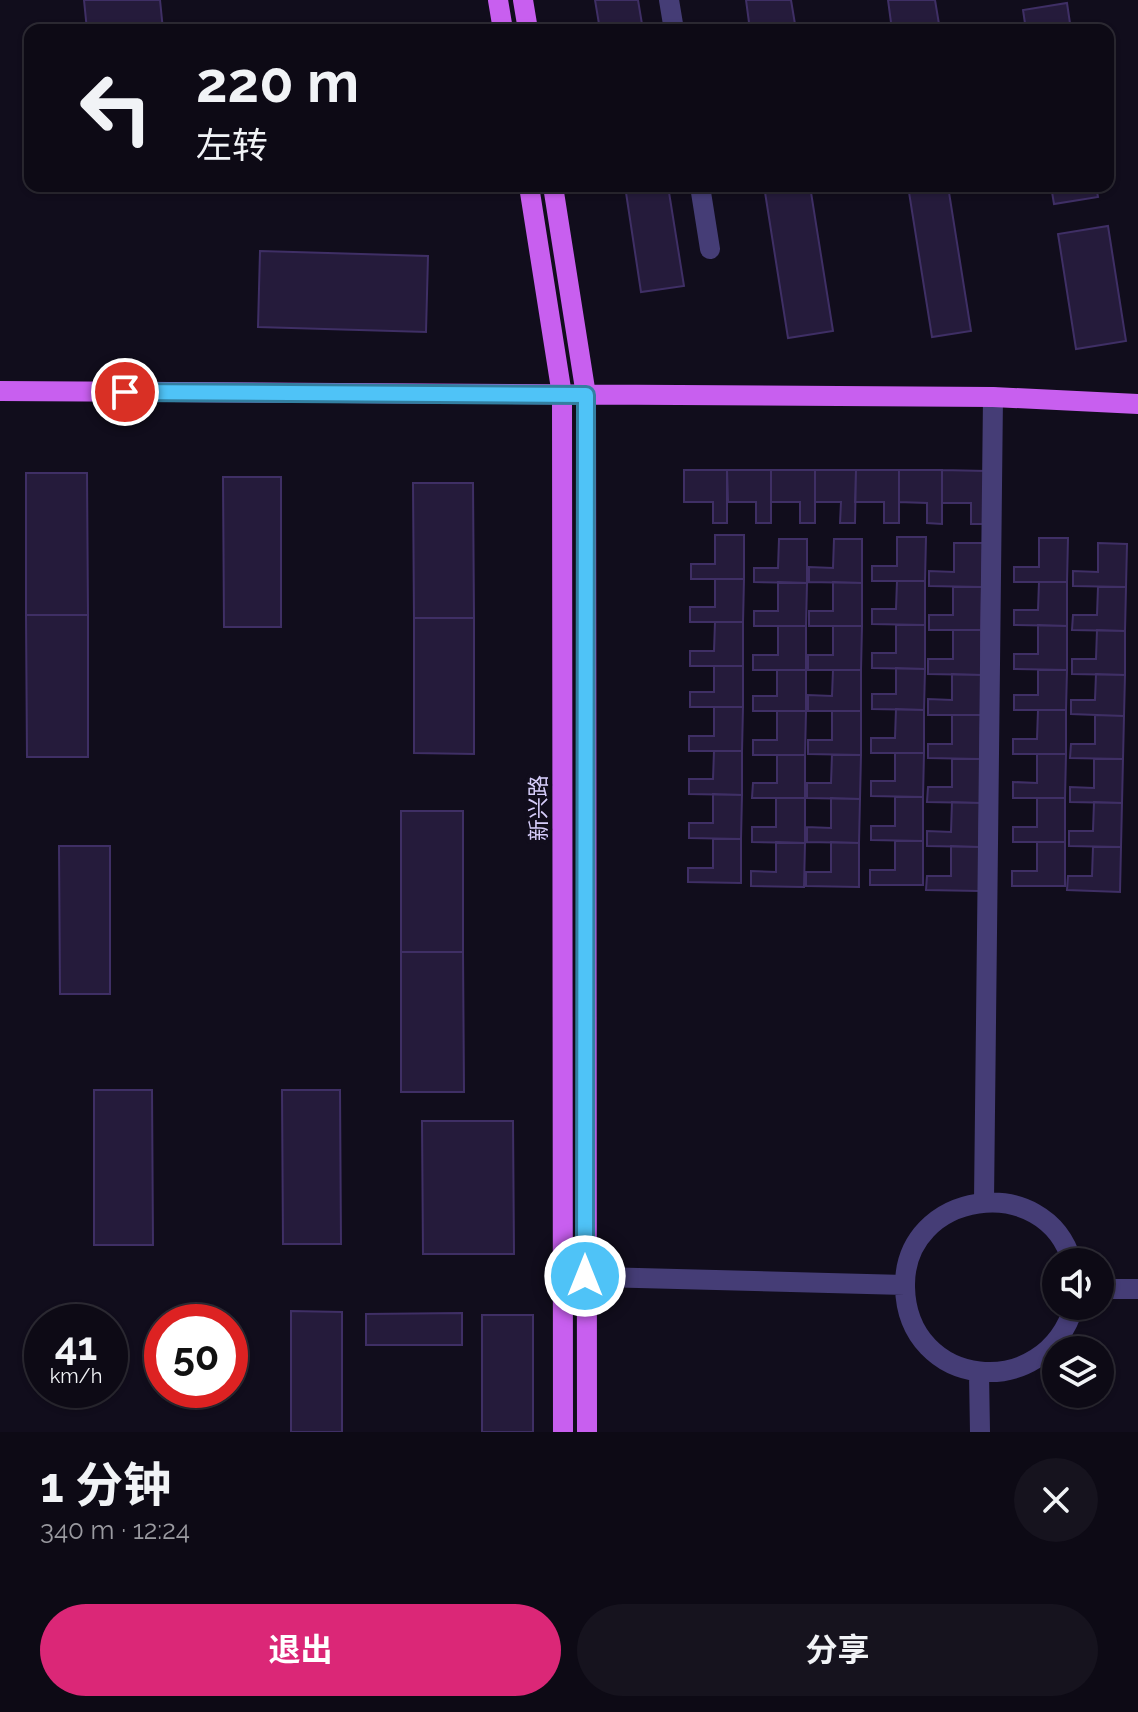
<!DOCTYPE html>
<html lang="zh">
<meta charset="utf-8">
<style>
body{margin:0;font-family:Raleway,"Noto Sans SC",sans-serif;background:#16131e;color:#f1f3f6;height:100vh;display:flex;flex-direction:column;font-size:30px;white-space:nowrap}
*{box-sizing:border-box;margin:0}
p{font-size:26px;color:#9a9aa0}
.icon{flex:none;width:44px;height:44px;fill:none;stroke:currentColor;stroke-width:2;stroke-linecap:round;stroke-linejoin:round}
.map{position:relative;height:1432px;overflow:hidden}
.side{display:flex;flex-direction:column;background:#0d0a15;flex:1}
.side>*{flex:none}
.guide{position:absolute;left:24px;top:24px;width:1090px;height:168px;border-radius:16px;box-shadow:0 2px 6px #0004,0 0 0 2px #2d2b34;background:#0d0a15;color:#f1f3f6;overflow:hidden}
.buttons{position:absolute;left:1042px;top:1248px;display:grid;gap:16px}
.buttons a{display:grid;place-items:center;width:72px;height:72px;border-radius:50%;background:#0d0a15;box-shadow:0 2px 6px #0004,0 0 0 2px #2d2b34;font-size:40px}
.speed{position:absolute;left:24px;top:1304px;display:flex;gap:16px;font-size:40px;font-weight:700;text-align:center}
.speed>*{display:grid;place-content:center;width:104px;height:104px;border-radius:50%;background:#0d0a15;box-shadow:0 2px 6px #0004,0 0 0 2px #2d2b34;line-height:1}
.speed small{font-size:20px;font-weight:400}
.speed .limit{border:12px solid #d22;background:#fff;color:#111}
.pin{position:absolute;display:grid;place-items:center;width:68px;height:68px;color:#fff;margin:-34px;border:4px solid #fff;border-radius:50%;box-shadow:0 2px 8px #0007}
.me{position:absolute;width:88px;margin:-44px;rotate:0deg;stroke-linejoin:round;filter:drop-shadow(0 0 6px #0008)}
.turn{display:flex;align-items:center;gap:28px;height:168px;padding:0 40px;font-size:36px}
.turn .icon{width:104px;height:104px;stroke-width:2.5}
.turn b{display:block;font-size:56px;line-height:68px}
.round{display:grid;place-items:center;flex:none;width:84px;height:84px;border-radius:42px;background:#16131e}
.overview{display:flex;align-items:center;justify-content:space-between;height:136px;padding:0 40px}
h1{font-size:48px;font-weight:700;line-height:60px}
.primary-button{display:flex;gap:16px;margin-top:auto;padding:16px 40px}
.primary-button a{flex:1;height:92px;border-radius:48px;background:#db2777;color:#fff;font-size:32px;font-weight:700;line-height:92px;text-align:center}
.primary-button a+a{background:#16131e;color:#f1f3f6}
.map>svg:first-child{display:block}
.building{fill:#251b3b;stroke:#3f2f65;stroke-width:2}
.lines{fill:none;stroke-linecap:round;stroke-linejoin:round}
.minor{stroke:#453d76;stroke-width:20}
.major{stroke:#c85fef;stroke-width:20}
.route-casing{stroke:#337fa1;stroke-width:20}
.route{stroke:#4fc3f7;stroke-width:14}
.labels{text-anchor:middle;dominant-baseline:central;stroke-width:8;stroke-linejoin:round;paint-order:stroke}
.street-label{font-size:22px;fill:#d6cdfa;stroke:#110d1c}
</style>
<div class="map">
<svg width="1138" height="1432" viewBox="0 0 1138 1432">
<rect width="100%" height="100%" fill="#110d1c"/>
<path class="building" d="M84,0H160L163,30H87Z
M595,0H638L643,30H600Z
M746,0H791L796,30H750Z
M888,0H935L940,30H892Z
M1067,3L1071,30H1026L1023,10Z
M625,186H668L684,286L641,292Z
M764,186H810L833,331L788,338Z
M908,186H948L971,331L932,337Z
M1051,186H1096L1098,197L1054,204Z
M1108,226L1126,341L1076,349L1058,234Z
M260,251L428,256L426,332L258,327Z
M684,470H727V523H713V502H684Z
M727,470H771V523H756V502H728Z
M771,470H815V523H800V502H771Z
M815,470H856L855,523H840L841,502H815Z
M856,470H899V523H884V502H855Z
M899,470H942V524L927,523V503L899,502Z
M942,470L986,471V524H971V503H942Z
M26,473H87L88,615H26Z
M223,477H281V627H224Z
M413,483H473L474,618H414Z
M715,535H744V579H691V564H715Z
M897,537H926L925,581H872V566H897Z
M1039,538H1068L1067,582H1014V567H1039Z
M779,539H807V583L754,582V568H778Z
M834,539H862V583L809,582V567L833,568Z
M954,543H983L982,587L929,586V571L954,572Z
M1098,543L1127,544L1126,587L1073,586V571L1098,572Z
M715,579H744L743,622H690V607H715Z
M897,581H925V625L872,624V609H896Z
M778,582L807,583L806,626H754V611H778Z
M833,582L862,583V626H809V611H833Z
M1039,582H1067V626L1014,625V610H1038Z
M953,587H982L981,630H929V615H953Z
M1098,587H1126L1125,631L1072,630L1073,615H1097Z
M26,615H88V757H27Z
M414,618H474V754L414,753Z
M715,622H743V666H690V651H714Z
M896,625H925V669L872,668V653H896Z
M1038,625L1067,626V670L1014,669V654H1038Z
M778,626H806V670H753V655H778Z
M833,626H862L861,670H808V655H833Z
M953,630H981V675L928,674V659H953Z
M1097,630L1125,631V675L1072,674V659H1096Z
M714,666H743V707H690V692H714Z
M896,668L925,669L924,710L872,709V694H896Z
M777,670H806V711H753V696H777Z
M833,670H861V711H808V695L832,696Z
M1038,670H1067L1066,710H1014V695H1038Z
M952,674L981,675V715H928V699L952,700Z
M1096,674L1125,675L1124,716L1071,714V700H1095Z
M714,707H743L742,751H689V736H714Z
M896,709L924,710V753H871V738H895Z
M1038,710H1066V754H1013V739H1037Z
M777,711H806L805,755H753V740H777Z
M832,711H861V755L808,754V740H832Z
M952,715H981L980,759L928,758V744H952Z
M1095,715L1124,716L1123,759L1070,758L1071,744H1095Z
M714,751H742V795L689,794V779H713Z
M895,753H924L923,797L871,796V781H895Z
M1037,754H1066L1065,798H1013V782L1037,783Z
M777,755H805V798H752L753,783H777Z
M832,755H861L860,799L807,798V783H831Z
M952,759H980V803L927,802L928,787H952Z
M1094,759H1123L1122,803L1070,802V787L1094,788Z
M713,794L742,795L741,839L689,838V823H713Z
M895,797H923V841L871,840V826H895Z
M776,798H805V843L752,842V827H776Z
M831,798L860,799L859,843L807,842V827L831,828Z
M1037,798H1065V842H1013V827H1037Z
M952,802L980,803L979,847L927,846V831L951,832Z
M1094,802L1122,803L1121,847L1069,846V831H1093Z
M401,811H463V952H401Z
M713,839H741V883L688,882V868H713Z
M895,841H923V885H870V870H895Z
M776,842L805,843L804,887L751,886V871L776,872Z
M831,842L859,843V887L806,886V872H831Z
M1037,842H1065V886H1012V871H1037Z
M59,846H110V994H60Z
M951,846L979,847V891L926,890L927,876H951Z
M1093,847H1121L1120,892L1067,890L1068,876H1092Z
M401,952H463L464,1092H401Z
M94,1090H152L153,1245H94Z
M282,1090H340L341,1244H283Z
M422,1121H513L514,1254H423Z
M291,1311L342,1312V1432H291Z
M462,1313V1345H366V1314Z
M482,1315H533V1432H482Z"/>
<g class="lines">
<path class="minor" d="M669,0L674,30
M700,186L710,249
M984,1201L993,397
M1072,1262C1046,1170 903,1190 905,1287C907,1389 1045,1404 1074,1306
M561,1276L905,1285
M1100,1289H1138
M979,1373L980,1432"/>
<path class="major" d="M498,0L503,30
M523,0L528,30
M529,186L562,395L563,1432
M553,186L586,395L587,1432
M0,391L993,397L1138,404"/>
</g>
<g class="lines">
<g class="route-casing">
<path id="route" d="M125,392L586,395L585,1276"/>
</g>
<use href="#route" class="route"/>
</g>
<g class="labels">
<g class="street-label">
<text transform="translate(538 808) rotate(-90)">新兴路</text>
</g>
</g>
</svg>
<div class="buttons">
<a><svg class="icon" aria-label="sound" viewBox="0 0 24 24"><path d="M4 9h4l5-4v14l-5-4H4zM17 9q2 3 0 6"/></svg></a>
<a><svg class="icon" aria-label="layers" viewBox="0 0 24 24"><path d="M12 4l9 5-9 5-9-5zM3 14l9 5 9-5"/></svg></a>
</div>
<div class="speed"><div>41<small>km/h</small></div><div class="limit">50</div></div>
<div class="pin" style="left:125px;top:392px;background:#d93025"><svg class="icon" aria-label="arrive" viewBox="0 0 24 24"><path d="M6 21V4h12l-3 4 3 4H6"/></svg></div>
<svg class="me" style="left:585px;top:1276px" viewBox="-20 -20 40 40"><circle r="17" fill="#4fc3f7" stroke="#fff" stroke-width="3"/><path d="M0-11L8 9 0 5-8 9z" fill="#fff"/></svg>
<div class="guide">
<div class="turn"><svg class="icon" aria-label="left" viewBox="0 0 24 24"><path d="M17 20v-9H6M10 6l-5 5 5 5"/></svg><div><b>220 m</b>左转</div></div>
</div>
</div>
<section class="side">
<div class="overview"><div><h1>1 分钟</h1><p>340 m · 12:24</p></div><a class="round"><svg class="icon" aria-label="close" viewBox="0 0 24 24"><path d="M6 6l12 12M18 6L6 18"/></svg></a></div>
<div class="primary-button"><a>退出</a><a>分享</a></div>
</section>
